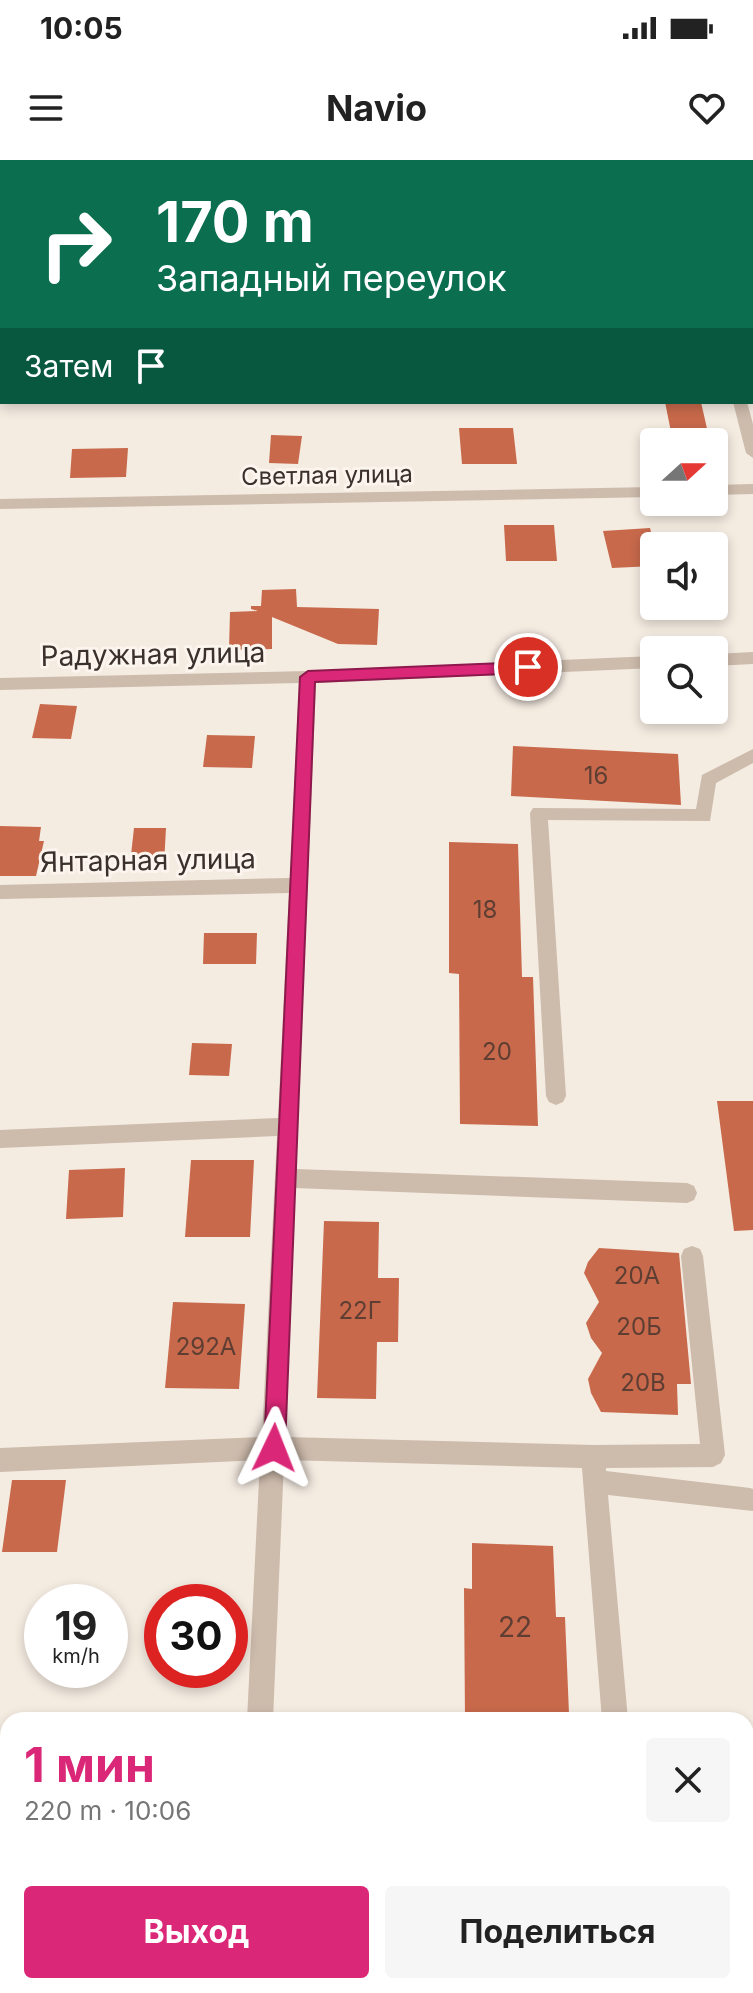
<!DOCTYPE html>
<html lang="ru">
<meta charset="utf-8">
<style>
body{margin:0;font-family:Inter,sans-serif;background:#f6f6f6;color:#222;height:100vh;display:flex;flex-direction:column;font-size:30px;white-space:nowrap}
*{box-sizing:border-box;margin:0}
p{font-size:26px;color:#767676}
.icon{flex:none;width:44px;height:44px;fill:none;stroke:currentColor;stroke-width:2;stroke-linecap:round;stroke-linejoin:round}
.map{position:relative;flex:1;overflow:hidden}
.details{position:absolute;left:0px;top:1552px;width:754px;height:282px;display:flex;flex-direction:column;background:#fff;border-radius:24px 24px 0 0;box-shadow:0 4px 12px #0003}
.details>*{flex:none}
.banner{position:absolute;left:0px;top:0px;width:754px;height:244px;box-shadow:0 4px 12px #0003;background:#0b6e4f;color:#fff;overflow:hidden}
.needle{width:52px;rotate:69deg}
.fabs{position:absolute;left:640px;top:268px;display:grid;gap:16px}
.fabs a{display:grid;place-items:center;width:88px;height:88px;border-radius:8px;background:#fff;box-shadow:0 4px 12px #0003;font-size:40px}
.speed{position:absolute;left:24px;top:1424px;display:flex;gap:16px;font-size:40px;font-weight:700;text-align:center}
.speed>*{display:grid;place-content:center;width:104px;height:104px;border-radius:50%;background:#fff;box-shadow:0 4px 12px #0003;line-height:1}
.speed small{font-size:20px;font-weight:400}
.speed .limit{border:12px solid #d22;background:#fff;color:#111}
.pin{position:absolute;display:grid;place-items:center;width:68px;height:68px;color:#fff;margin:-34px;border:4px solid #fff;border-radius:50%;box-shadow:0 2px 8px #0007}
.me{position:absolute;width:88px;margin:-44px;rotate:2deg;stroke-linejoin:round;filter:drop-shadow(0 0 6px #0008)}
.turn{display:flex;align-items:center;gap:28px;height:168px;padding:0 24px;font-size:36px}
.turn .icon{width:104px;height:104px;stroke-width:2.5}
.turn b{display:block;font-size:56px;line-height:68px}
.then{display:flex;align-items:center;height:76px;padding:0 24px;background:#0003;gap:16px;font-size:30px}
.round{display:grid;place-items:center;flex:none;width:84px;height:84px;border-radius:8px;background:#f6f6f6}
.head{display:flex;align-items:center;justify-content:space-between;height:136px;padding:0 24px}
h1{font-size:48px;font-weight:700;line-height:60px;color:#db2777}
.action{display:flex;gap:16px;margin-top:auto;padding:16px 24px}
.action a{flex:1;height:92px;border-radius:8px;background:#db2777;color:#fff;font-size:32px;font-weight:700;line-height:92px;text-align:center}
.action a+a{background:#f6f6f6;color:#222}
.status{display:flex;justify-content:space-between;align-items:center;height:56px;padding:0 40px;background:#fff;direction:ltr}
.status svg{height:22px;fill:currentColor}
header{display:flex;justify-content:space-between;align-items:center;height:104px;padding:0 24px;background:#fff;font-size:36px;font-weight:700}
.map>svg:first-child{display:block}
.building{fill:#c8694b}
.lines{fill:none;stroke-linecap:round;stroke-linejoin:round}
.minor{fill:#cdbbac;fill-rule:evenodd}
.route{fill:#db2777;stroke:#8e194d;stroke-width:2}
.labels{text-anchor:middle;dominant-baseline:central;stroke-width:6;stroke-linejoin:round;paint-order:stroke}
.far-street-label{font-size:24px;fill:#3b302b;stroke:#fbf5ee}
.number-label{font-size:24px;fill:#5e3e33}
.street-label{font-size:28px;fill:#3b302b;stroke:#fbf5ee}
.near-number-label{font-size:28px;fill:#5e3e33}
</style>
<div class="status"><b>10:05</b><svg viewBox="0 0 49 12"><path d="M0 12V9h3v3zM5 12V6h3v6zM10 12V3h3v9zM15 12V0h3v12zM26 1h20v11H26zM47 4h2v5h-2z"/></svg></div>
<header><svg class="icon" aria-label="menu" viewBox="0 0 24 24"><path d="M4 6h16M4 12h16M4 18h16"/></svg>Navio<svg class="icon" aria-label="heart" viewBox="0 0 24 24"><path d="M12 20l-8-8c-3-5 5-10 8-4 3-6 11-1 8 4z"/></svg></header>
<div class="map">
<svg width="753" height="1833" viewBox="0 0 753 1833">
<rect width="100%" height="100%" fill="#f4ebe1"/>
<path class="building" d="M665,242H701L710,282H673Z
M459,268H513L517,304H462Z
M271,275L302,276L298,304L269,303Z
M128,288L126,317L70,318L72,289Z
M504,365H554L557,401H506Z
M650,368L654,384V406L612,408L603,371Z
M296,429L297,447L379,449L377,485L338,484L272,457V489L229,490L230,452L258,451L251,449V446H261L262,430Z
M40,544L77,546L71,579L32,578Z
M207,575L255,576L252,608L203,607Z
M513,586L678,594L681,645L511,636Z
M0,666L41,667L39,681H44L36,716H0Z
M134,668H166L164,704H130Z
M449,682L518,684L522,817H533L538,966L460,964L459,814L449,813Z
M204,773H257L256,804H203Z
M192,883L232,884L229,916L189,915Z
M717,941H753V1070L734,1071Z
M191,1000H254L250,1077H185Z
M125,1008L123,1057L66,1059L69,1010Z
M324,1061L379,1062L378,1118H399L398,1182H377L376,1239L317,1238Z
M599,1088L679,1093L691,1224H677L678,1255L601,1252L591,1233L588,1219L602,1193L591,1178L586,1163L599,1142L584,1113L588,1102Z
M173,1142L245,1144L239,1229L165,1228Z
M12,1320H66L57,1392H2Z
M472,1383L553,1386L556,1457H565L569,1554H560V1560H465L464,1428L472,1429Z"/>
<g class="lines">
<path class="minor" d="M672,0H684L685,2H673Z
M752,60H753V68H752Z
M0,71H2V79H0Z
M752,180H753V188H752Z
M0,190H2V198H0Z
M733,242H747L753,264V298L746,293Z
M753,324V334L714,335V325Z
M654,327V337L0,349V339Z
M753,492V504L714,506V494Z
M654,496V508L316,523L296,1009L687,1023L694,1026L697,1033L694,1040L687,1043L295,1028L285,1277L593,1285L700,1284L681,1096L684,1089L692,1086L700,1089L703,1096L725,1295L721,1303L713,1307L606,1308V1311L750,1328L753,1329V1351L608,1335L628,1560H602L582,1308L284,1300L273,1560H247L260,1300L0,1312V1288L262,1277L277,976L0,988V970L278,958L289,733L0,739V725L290,718L299,523L0,530V518L308,511Z
M753,589V603L716,623L710,661L548,660L566,936L563,942L556,945L549,942L546,936L530,653L533,648L696,649L702,615Z
M0,1698H8V1724H0Z
M749,1751L753,1753V1833H738V1826H746V1753Z
M236,1826H264V1833H236Z
M622,1826H650L651,1833H623Z"/>
</g>
<path class="route" d="M528,502L536,507L528,513L315,522L285,1288L282,1295L274,1298L267,1295L264,1288L300,517L308,511Z"/>
<g class="labels">
<g class="far-street-label">
<text transform="translate(327 315) rotate(-1)">Светлая улица</text>
</g>
<g class="number-label">
<text x="596" y="615">16</text>
<text x="485" y="749">18</text>
<text x="497" y="891">20</text>
<text x="637" y="1115">20А</text>
<text x="360" y="1150">22Г</text>
<text x="639" y="1166">20Б</text>
<text x="206" y="1186">292А</text>
<text x="643" y="1222">20В</text>
</g>
<g class="street-label">
<text transform="translate(153 494) rotate(-1)">Радужная улица</text>
<text transform="translate(148 700) rotate(-1)">Янтарная улица</text>
</g>
<g class="near-number-label">
<text x="515" y="1467">22</text>
</g>
</g>
</svg>
<div class="fabs">
<a><svg class="needle" viewBox="-14 -14 28 28"><path d="M0-13l5 13h-10z" fill="#e53935"/><path d="M0 13l5-13h-10z" fill="#767676"/></svg></a>
<a><svg class="icon" aria-label="sound" viewBox="0 0 24 24"><path d="M4 9h4l5-4v14l-5-4H4zM17 9q2 3 0 6"/></svg></a>
<a><svg class="icon" aria-label="search" viewBox="0 0 24 24"><circle cx="10" cy="10" r="6"/><path d="M15 15l6 6"/></svg></a>
</div>
<div class="speed"><div>19<small>km/h</small></div><div class="limit">30</div></div>
<div class="pin" style="left:528px;top:507px;background:#d93025"><svg class="icon" aria-label="arrive" viewBox="0 0 24 24"><path d="M6 21V4h12l-3 4 3 4H6"/></svg></div>
<svg class="me" style="left:274px;top:1288px" viewBox="-20 -20 40 40"><path d="M0-17L14 15 0 8-14 15z" fill="#db2777" stroke="#fff" stroke-width="4"/></svg>
<div class="banner">
<div class="turn"><svg class="icon" aria-label="right" viewBox="0 0 24 24"><path d="M7 20v-9h11M14 6l5 5-5 5"/></svg><div><b>170 m</b>Западный переулок</div></div>
<div class="then">Затем<svg class="icon" aria-label="arrive" viewBox="0 0 24 24"><path d="M6 21V4h12l-3 4 3 4H6"/></svg></div>
</div>
<section class="details">
<div class="head"><div><h1>1 мин</h1><p>220 m · 10:06</p></div><a class="round"><svg class="icon" aria-label="close" viewBox="0 0 24 24"><path d="M6 6l12 12M18 6L6 18"/></svg></a></div>
<div class="action"><a>Выход</a><a>Поделиться</a></div>
</section>
</div>
